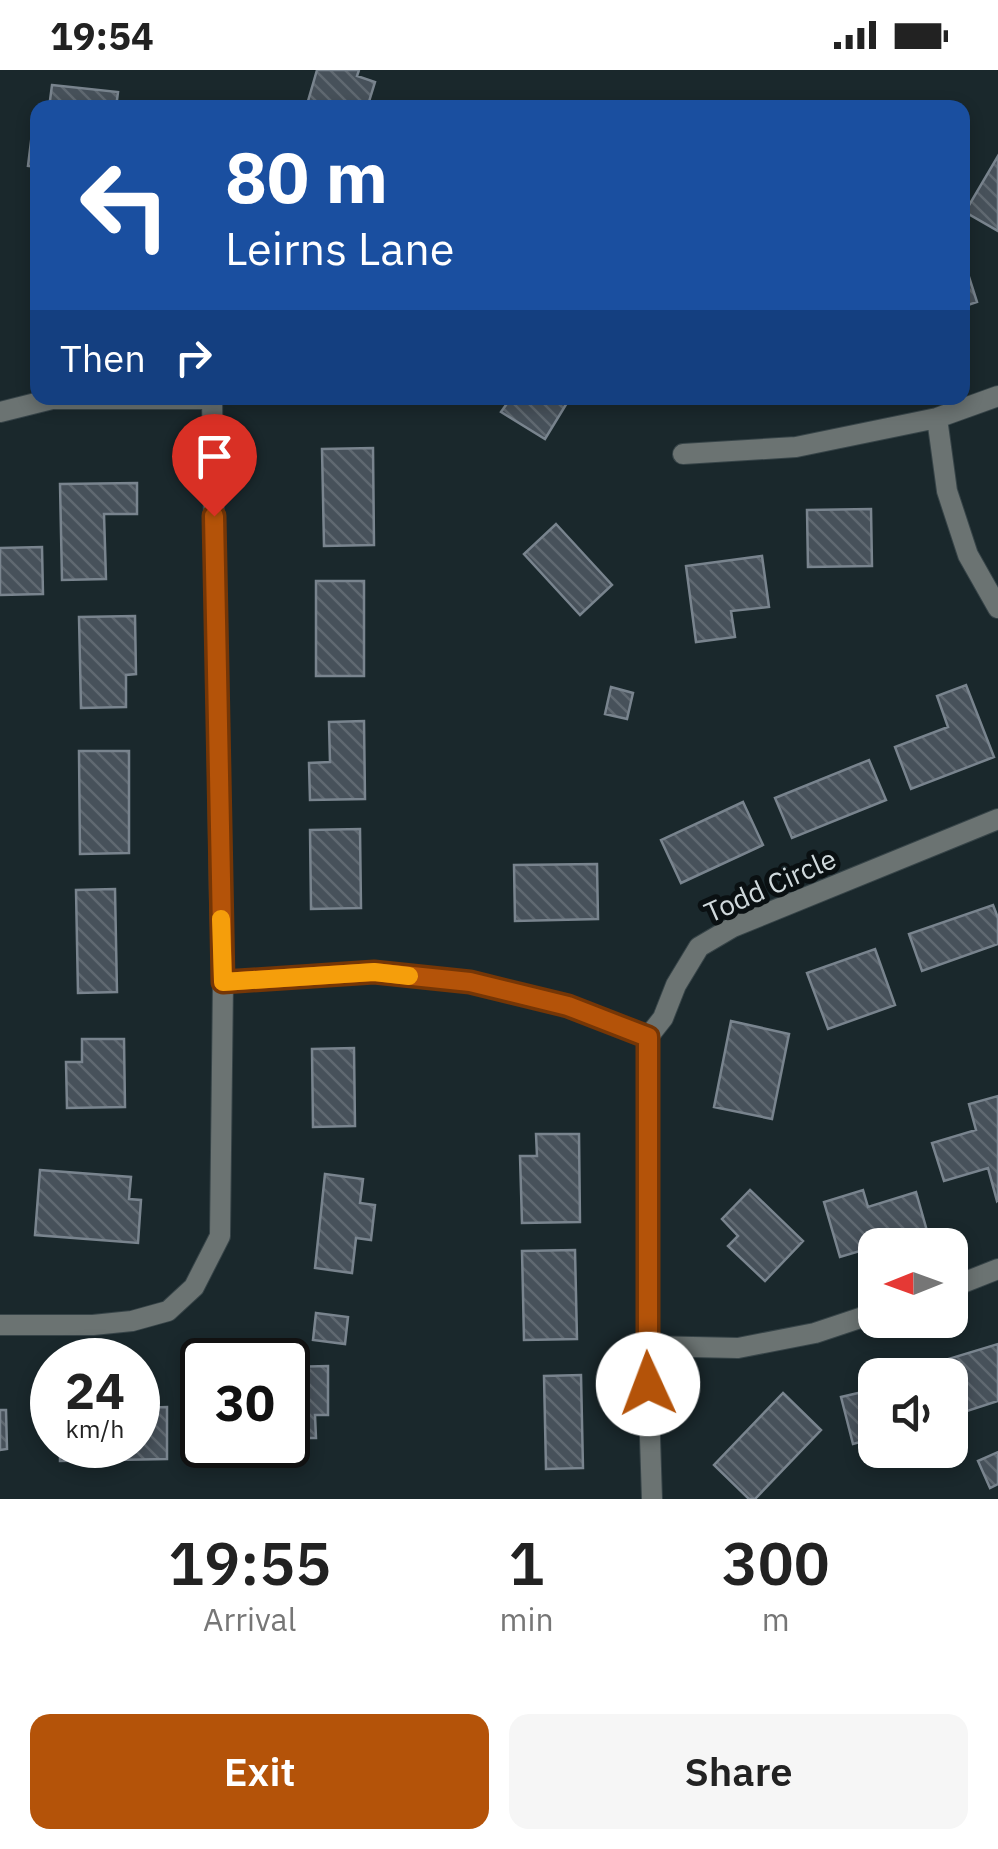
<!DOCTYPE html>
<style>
body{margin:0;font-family:"IBM Plex Sans",sans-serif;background:#f6f6f6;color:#222;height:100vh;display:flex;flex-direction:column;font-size:38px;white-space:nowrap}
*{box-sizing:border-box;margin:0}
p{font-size:32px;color:#767676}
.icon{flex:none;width:55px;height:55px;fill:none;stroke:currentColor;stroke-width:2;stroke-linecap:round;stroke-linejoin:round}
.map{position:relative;height:1429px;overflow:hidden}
.panel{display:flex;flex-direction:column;background:#fff;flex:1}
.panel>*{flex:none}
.guide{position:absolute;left:30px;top:30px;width:940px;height:305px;border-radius:20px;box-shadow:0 5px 15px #0003;background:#1a4fa0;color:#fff;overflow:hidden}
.needle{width:65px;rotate:269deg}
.fabs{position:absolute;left:858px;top:1158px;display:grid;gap:20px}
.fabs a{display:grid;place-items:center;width:110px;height:110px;border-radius:20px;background:#fff;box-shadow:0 5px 15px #0003;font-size:50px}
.speed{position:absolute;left:30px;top:1268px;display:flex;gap:20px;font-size:50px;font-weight:700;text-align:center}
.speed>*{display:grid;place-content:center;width:130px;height:130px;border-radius:50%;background:#fff;box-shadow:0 5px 15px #0003;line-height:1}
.speed small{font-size:25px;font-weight:400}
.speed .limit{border:5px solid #111;border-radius:15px;background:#fff;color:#111}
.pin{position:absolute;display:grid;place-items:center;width:85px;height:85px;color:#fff;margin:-102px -42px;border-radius:50% 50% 50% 0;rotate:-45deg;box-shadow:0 0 10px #0007}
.pin .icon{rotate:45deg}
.me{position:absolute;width:110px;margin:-55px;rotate:358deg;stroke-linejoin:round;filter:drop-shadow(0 0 8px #0008)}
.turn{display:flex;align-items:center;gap:35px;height:210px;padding:0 30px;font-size:45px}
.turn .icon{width:130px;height:130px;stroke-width:2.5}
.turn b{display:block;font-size:70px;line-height:85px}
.then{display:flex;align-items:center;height:95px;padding:0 30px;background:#0003;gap:20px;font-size:38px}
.eta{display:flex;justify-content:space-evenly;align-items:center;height:170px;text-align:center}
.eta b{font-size:60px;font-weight:600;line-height:70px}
.action{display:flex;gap:20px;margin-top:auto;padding:20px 30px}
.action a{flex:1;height:115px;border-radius:20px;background:#b45309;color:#fff;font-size:40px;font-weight:600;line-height:115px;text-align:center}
.action a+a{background:#f6f6f6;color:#222}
.status{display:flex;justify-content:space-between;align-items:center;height:70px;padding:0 50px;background:#fff;direction:ltr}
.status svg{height:28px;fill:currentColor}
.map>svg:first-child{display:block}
.building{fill:url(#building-back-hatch);stroke:#79848e;stroke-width:2.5}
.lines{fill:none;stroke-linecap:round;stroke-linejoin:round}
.minor-casing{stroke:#374448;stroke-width:22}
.minor{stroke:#6b7372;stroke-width:20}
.route-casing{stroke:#753606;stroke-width:25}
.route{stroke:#b45309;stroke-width:18}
.slow{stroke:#f59e0b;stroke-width:18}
.labels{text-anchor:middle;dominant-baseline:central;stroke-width:10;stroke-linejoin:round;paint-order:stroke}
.street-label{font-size:28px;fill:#d0d9dc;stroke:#0a1012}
</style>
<div class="status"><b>19:54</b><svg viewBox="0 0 49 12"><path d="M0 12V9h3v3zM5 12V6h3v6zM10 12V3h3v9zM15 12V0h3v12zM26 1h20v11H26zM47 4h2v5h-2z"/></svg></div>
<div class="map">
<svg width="998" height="1429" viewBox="0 0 998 1429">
<defs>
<pattern id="building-back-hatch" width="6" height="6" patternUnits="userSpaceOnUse" patternTransform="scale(2.5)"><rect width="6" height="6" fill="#47515a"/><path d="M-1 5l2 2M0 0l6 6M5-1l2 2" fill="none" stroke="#606971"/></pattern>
</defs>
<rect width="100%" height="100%" fill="#1a282c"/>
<path class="building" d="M317,0H359L357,6L375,12L367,38H306Z
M52,15L118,22L116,38H49Z
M33,55L38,56V97L28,96Z
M998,86V161L965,142Z
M962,185L977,232L962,237Z
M321,328H365V332H321Z
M511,328H570L545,369L501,342Z
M373,378L374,475L324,476L322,379Z
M137,413V444H104L106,509L62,510L60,414Z
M871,439L872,496L808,497L807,440Z
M556,454L612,515L580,545L524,484Z
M42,477L43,524L0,525V478Z
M762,486L769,537L731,541L735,567L696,572L686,496Z
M316,511H364V606H316Z
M135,546L136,604L126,605V637L81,638L79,547Z
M966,615L994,687L911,719L895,677L948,657L937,626Z
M611,617L633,623L627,649L605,644Z
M364,651L365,729L310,730L309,693L330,692L329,652Z
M79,681H129V783L80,784Z
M869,690L886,730L792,768L775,728Z
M743,732L763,775L681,813L661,770Z
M360,759L361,838L311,839L310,760Z
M597,794L598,849L515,851L514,795Z
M115,819L117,922L78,923L76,820Z
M993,835L998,848V874L922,901L909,864Z
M875,879L895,935L828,959L807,903Z
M731,951L789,964L772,1049L714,1037Z
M82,969H124L125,1037L67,1038L66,992H82Z
M354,978L355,1056L313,1057L312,979Z
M998,1026V1130L997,1131L988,1098L944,1111L932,1073L976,1060L969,1034Z
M536,1064H579L580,1152L522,1153L520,1086H537Z
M40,1100L131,1107L129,1129L141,1130L138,1173L35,1165Z
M325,1104L363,1109L360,1133L375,1135L371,1170L356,1168L352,1203L315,1198Z
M750,1120L803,1171L765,1211L728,1176L738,1166L722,1149Z
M863,1120L868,1137L916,1122L927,1161L840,1187L824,1132Z
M575,1180L577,1269L524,1270L522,1181Z
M316,1243L348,1247L345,1274L313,1270Z
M998,1274V1331L961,1343L945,1290Z
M328,1296V1345H315L316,1368H288V1297Z
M581,1305L583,1398L546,1399L544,1306Z
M875,1319V1368L853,1374L841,1327Z
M783,1323L821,1360L755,1429H749L714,1395Z
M167,1337V1389L60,1391V1375H138V1338Z
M0,1340H6L7,1379L0,1380Z
M998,1382V1414L990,1418L978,1391Z"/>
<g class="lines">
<g class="minor-casing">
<path id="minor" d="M0,342L52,329H212
M937,348L947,421L968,485L998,538
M683,384L796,377L937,348L998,326
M223,912L374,902L469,912L569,936L648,967
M950,1218L998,1199
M0,1255H93L132,1251L168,1241L194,1217L220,1166L223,912L220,835L212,328
M647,1276L738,1278L815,1263L875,1243
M652,1429L647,1276L648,967L663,948L676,915L699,877L733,857L998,749"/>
</g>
<use href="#minor" class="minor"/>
</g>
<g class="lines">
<g class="route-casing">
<path id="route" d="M214,446L223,912L374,902L470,912L568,936L648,967V1314"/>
</g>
<use href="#route" class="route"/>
<path class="slow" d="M221,849L223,912L374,902L409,906"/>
</g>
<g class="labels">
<g class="street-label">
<text transform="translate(770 815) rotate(-24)">Todd Circle</text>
</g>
</g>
</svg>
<div class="fabs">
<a><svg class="needle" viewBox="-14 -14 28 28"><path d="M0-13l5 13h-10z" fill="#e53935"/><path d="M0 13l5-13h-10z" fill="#767676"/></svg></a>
<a><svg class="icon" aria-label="sound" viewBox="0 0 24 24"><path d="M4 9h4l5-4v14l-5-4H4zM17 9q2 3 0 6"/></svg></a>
</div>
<div class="speed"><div>24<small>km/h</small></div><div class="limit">30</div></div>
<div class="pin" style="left:214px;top:446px;background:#d93025"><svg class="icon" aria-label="arrive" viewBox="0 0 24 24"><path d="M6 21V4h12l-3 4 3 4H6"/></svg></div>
<svg class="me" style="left:648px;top:1314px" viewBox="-20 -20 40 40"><circle r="19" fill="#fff"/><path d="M0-13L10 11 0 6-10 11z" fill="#b45309"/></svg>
<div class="guide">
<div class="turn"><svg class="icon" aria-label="left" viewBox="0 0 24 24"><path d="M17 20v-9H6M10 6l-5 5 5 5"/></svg><div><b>80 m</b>Leirns Lane</div></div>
<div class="then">Then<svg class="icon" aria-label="right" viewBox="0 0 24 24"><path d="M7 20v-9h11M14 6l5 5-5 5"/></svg></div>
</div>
</div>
<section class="panel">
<div class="eta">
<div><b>19:55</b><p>Arrival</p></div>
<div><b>1</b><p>min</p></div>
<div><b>300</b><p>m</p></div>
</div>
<div class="action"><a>Exit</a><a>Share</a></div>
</section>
